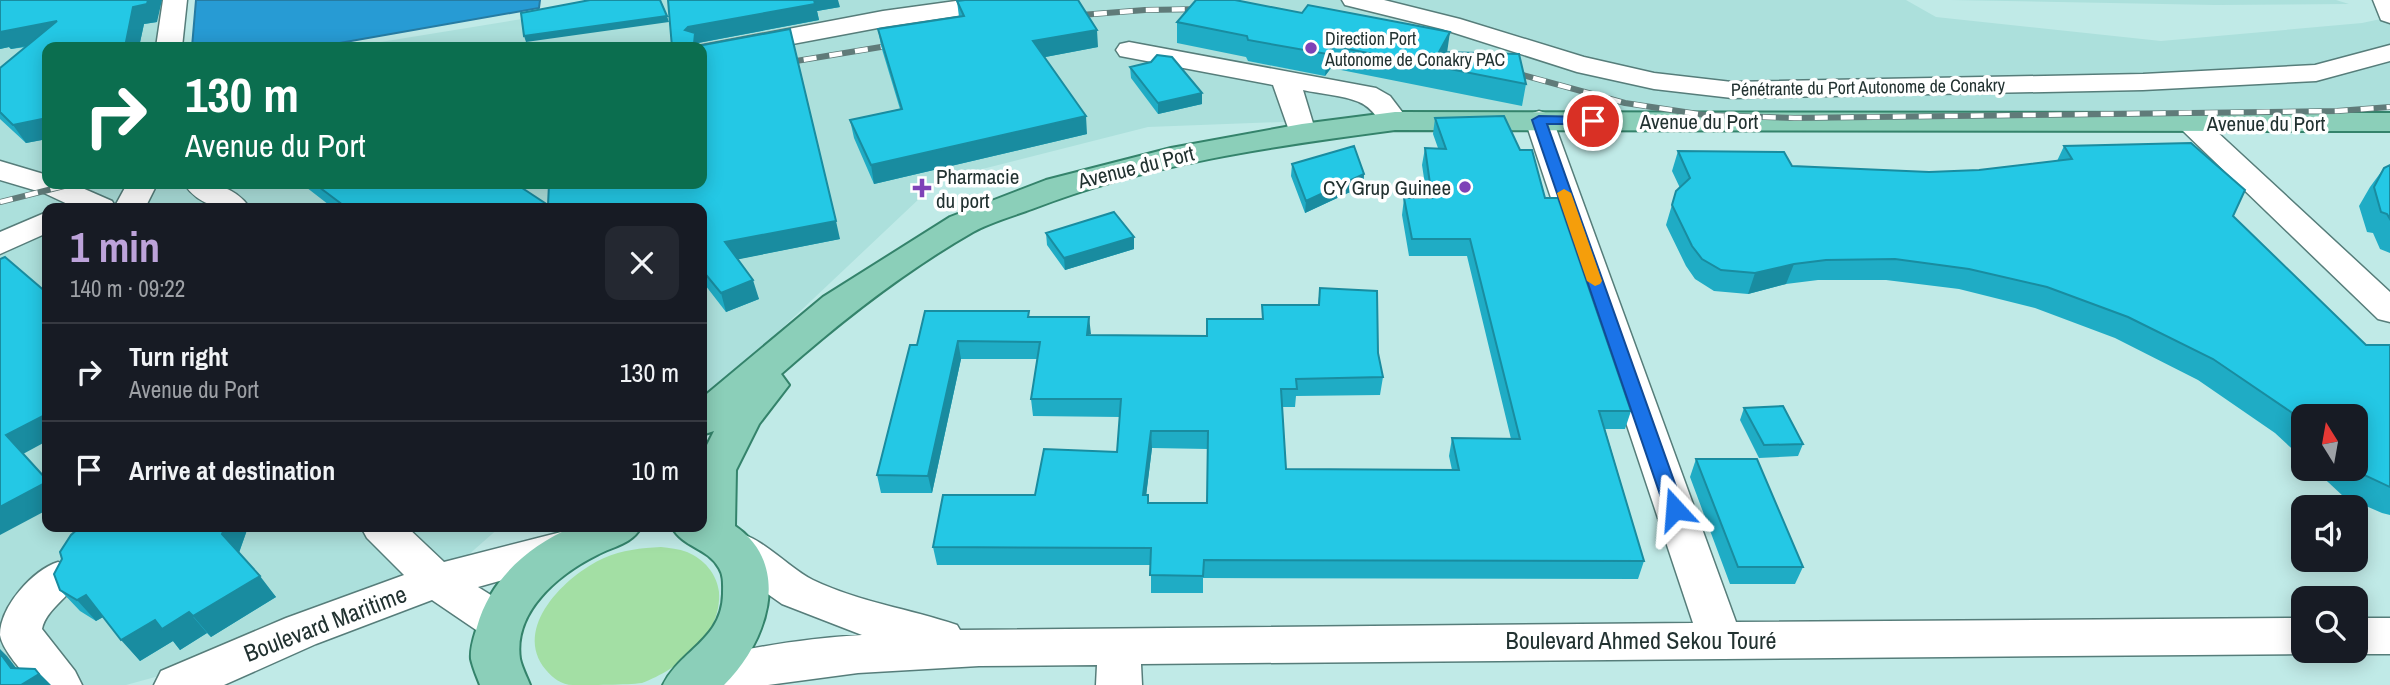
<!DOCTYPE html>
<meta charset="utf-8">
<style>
body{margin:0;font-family:"Archivo Narrow",sans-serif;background:#242831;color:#f1f3f6;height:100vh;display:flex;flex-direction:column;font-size:26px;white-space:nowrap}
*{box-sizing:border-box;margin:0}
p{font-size:23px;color:#9ea1a6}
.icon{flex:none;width:38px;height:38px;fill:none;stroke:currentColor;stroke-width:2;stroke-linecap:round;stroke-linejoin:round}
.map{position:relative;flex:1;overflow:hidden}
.panel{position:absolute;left:42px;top:203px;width:665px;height:329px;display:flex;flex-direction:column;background:#171b24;border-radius:14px;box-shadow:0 4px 18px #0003}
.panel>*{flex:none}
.guide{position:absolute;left:42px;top:42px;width:665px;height:147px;border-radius:14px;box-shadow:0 4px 18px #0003;background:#0b6e4f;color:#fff;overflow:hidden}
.needle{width:46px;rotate:349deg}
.buttons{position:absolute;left:2291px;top:404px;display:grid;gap:14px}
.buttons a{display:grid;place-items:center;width:77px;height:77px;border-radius:14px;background:#171b24;box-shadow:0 4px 18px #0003;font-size:35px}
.pin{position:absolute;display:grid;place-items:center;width:60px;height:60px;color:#fff;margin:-30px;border:4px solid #fff;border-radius:50%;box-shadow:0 2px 7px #0007}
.me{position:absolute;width:77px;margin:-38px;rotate:341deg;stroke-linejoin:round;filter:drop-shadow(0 0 5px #0008)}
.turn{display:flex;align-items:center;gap:24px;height:147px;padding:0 28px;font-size:32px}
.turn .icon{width:91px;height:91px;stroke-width:2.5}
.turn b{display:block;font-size:49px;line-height:60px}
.round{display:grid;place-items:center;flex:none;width:74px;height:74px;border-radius:14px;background:#242831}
.summary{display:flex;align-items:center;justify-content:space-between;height:119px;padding:0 28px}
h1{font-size:42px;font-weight:700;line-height:52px;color:#bda3da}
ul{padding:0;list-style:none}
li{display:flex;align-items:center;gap:21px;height:98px;padding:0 28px;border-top:2px solid #363941}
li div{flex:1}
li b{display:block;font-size:26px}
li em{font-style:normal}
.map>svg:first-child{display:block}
.built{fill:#ace0dc}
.green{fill:#a3dfa4}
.water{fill:#279bd4;stroke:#267ca3;stroke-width:2}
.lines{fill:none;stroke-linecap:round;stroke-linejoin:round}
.minor-casing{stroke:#567d7a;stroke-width:3}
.major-casing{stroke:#34836b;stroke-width:4}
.minor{fill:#fff;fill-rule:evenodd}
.major{fill:#8bcfb9;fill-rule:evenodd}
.rail-casing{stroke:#607b79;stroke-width:6}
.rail{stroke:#fff;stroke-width:4.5;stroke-dasharray:13;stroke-linecap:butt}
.wall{fill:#1facc5;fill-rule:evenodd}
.shaded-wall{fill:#198ca0}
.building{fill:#24c8e5;stroke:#198ca0;stroke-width:2;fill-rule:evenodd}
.route{fill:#1a73e8;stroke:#114b97;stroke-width:2}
.slow{fill:#f59e0b}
.poi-dot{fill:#7e42b7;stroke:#fff;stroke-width:2.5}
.labels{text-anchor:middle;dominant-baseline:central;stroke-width:7;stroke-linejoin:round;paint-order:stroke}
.far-poi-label{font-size:18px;fill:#223231;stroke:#fff;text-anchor:start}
.far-street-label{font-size:18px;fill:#223231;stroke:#fff}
.street-label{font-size:21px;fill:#223231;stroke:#fff}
.poi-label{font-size:21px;fill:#223231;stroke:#fff;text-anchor:start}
.near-street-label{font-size:24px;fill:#223231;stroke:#fff}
</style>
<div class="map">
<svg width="2390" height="685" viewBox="0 0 2390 685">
<rect width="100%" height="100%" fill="#c0eae7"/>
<path class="built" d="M0,0H183L179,47H47V184H702V47H350L638,0H1906L1936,17L2161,41L2362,23L2390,17V110L1546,112L1148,127L939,180L702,404V208H47V527H500L408,608L126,685H0Z
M1950,0H2336L2349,4L2215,5Z"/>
<path class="green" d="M661,547C669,548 679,549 687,552C704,559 717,574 719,592C722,636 679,669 642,683C627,685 590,685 573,685C561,685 553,678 546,670C511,628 566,575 604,558C622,550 641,548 661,547Z"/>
<path class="water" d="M196,0H540L539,8L317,47H192Z"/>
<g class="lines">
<g class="minor-casing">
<path id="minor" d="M163,0H187L182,47H156Z
M963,0H1028L1025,5L1016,7L883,27L702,61V47H693L883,11Z
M1342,0H1384L1460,19L1584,57L1654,73L1732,82L2143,74L2315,65L2390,45V61L2316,81L2143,90L1732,98L1654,89L1577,72L1442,29L1345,5Z
M2373,0H2390V23L2381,20Z
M1129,42L1376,88L1390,96L1409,121L1405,127C1377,134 1381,111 1359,102C1343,95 1320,94 1303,90L1316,133L1312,139L1302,142L1292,139L1273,85L1120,56L1116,50L1120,44Z
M1539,111L1549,114L1553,120L1736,622L2303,618V651H2312L2303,654L1141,664L1142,685H1096L1097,665L979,666L858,673L768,685H670L676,669C734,648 801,639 862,635L782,604L719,560L713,549L719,538C724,536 730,533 735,533C759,534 791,570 813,580C859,602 910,609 957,625L960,630L1693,623L1525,120L1529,114Z
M2192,115L2202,118L2390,292V322L2378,319L2182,130L2178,124L2182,118Z
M0,161L47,175V184H73L112,201L115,206L127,184H157L145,208H76L44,193L0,180Z
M184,184C210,183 233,184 250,208C223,209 201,208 184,184Z
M47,212V233L0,254V232Z
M361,527H407L444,562L569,530L584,535L590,546L584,557L478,587L515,610L522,623L515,636L500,641L485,636L432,600L316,644L224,685H154L161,671L286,618L404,575L367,538Z
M58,562L73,567L79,579C70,597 46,609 42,629L75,671L82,685H33C23,671 3,652 0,635C0,606 33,570 58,562Z
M2356,618H2390V654H2356L2347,651H2356Z"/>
</g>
<g class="major-casing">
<path id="major" d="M1395,112L2390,113V131L1395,130C1273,146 1147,164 1032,209C1013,216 991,222 973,232C903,272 840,322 781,374L789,385L759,424L736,470L735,526C794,566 766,644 724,685H663C680,650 722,640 723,594C723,585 724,576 719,568C707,547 683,548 672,527H702V455L714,431L702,435V398L823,297L950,217L1046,180L1171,148L1302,124Z
M572,527H641C632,544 614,546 597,555C559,574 513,611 520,659C522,668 527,677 530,685H480C477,677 473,668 471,659C470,648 474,637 477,627C490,579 529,546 572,527Z"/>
</g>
<use href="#minor" class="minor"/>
<use href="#major" class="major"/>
<g class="rail-casing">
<path id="rail" d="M1068,16L1145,10L1208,9
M778,64L899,44
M1508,71L1625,103L1705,115L1794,118L2337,111L2390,107
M0,202L72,184"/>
</g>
<use href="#rail" class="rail"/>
</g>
<path class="wall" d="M0,0L157,22L144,24L139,47H47V139L26,143L0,119V68L26,47L11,49L9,47L0,49Z
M668,0L840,7L817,11L819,20L698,43V46L840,239L738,259L759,299L726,312L702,281V208H333L302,184H516L548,205L702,184L672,47Z
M957,1L1098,47L1045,57L1087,134L874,184L854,138L850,120L900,109L881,46L878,29L959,17Z
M1177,22L1447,52L1526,84L1522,106L1331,68L1325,76L1248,61L1246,57L1177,43Z
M1151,62L1202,93V104L1158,114L1131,78L1130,67Z
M1435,118L1520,150L1545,198L1631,411L1625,429H1605L1644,561L1638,579L1203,578V593H1151V565H937L933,547L1117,452L1120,417L1033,416L1031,399L1037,359H961L932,493H881L877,475L917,345L1029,311V317L1091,335L1207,336L1262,319V305H1318L1320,288L1378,353L1383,377L1380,395L1296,396L1295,407H1282L1286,469L1452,470L1449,456L1452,438L1511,439L1467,256H1409L1402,215L1404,198H1427L1422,165L1425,148H1438L1433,134ZM1152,448L1208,449L1207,503H1148L1146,495Z
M2064,146L2233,216L2366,345H2390V515L2382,513L2343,496L2314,469H2356L2303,416V459L2275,433L2198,380L2115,338L2035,308L1959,289L1886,280H1818L1786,284L1748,294L1714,291L1695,279L1686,266L1666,225L1676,191L1680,188L1672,171L1678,151L1792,166L1929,172L1979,170L2057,161Z
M1292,164L1364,174L1363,186L1305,213L1291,176Z
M2390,165V253L2380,249L2373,233L2367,232L2359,206L2370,187L2384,168Z
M1046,233L1134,237V249L1065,270L1047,245Z
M1744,408L1803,444L1798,456L1759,458L1740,420Z
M1696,459L1803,567L1795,584H1730L1690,477Z
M80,527H253L247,530L239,553L276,597L211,637L207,633L180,650L173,641L140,661L103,617L96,621L80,611L60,590Z"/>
<path class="shaded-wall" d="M148,0H162L157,22L144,24L139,47H125L133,7Z
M814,0H838L840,7L817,11L819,20L698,43L699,47L695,44L685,30L688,27Z
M667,16L669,22L526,42L524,36Z
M57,21L68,38L11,49L9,47L0,49V30Z
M1097,30L1098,47L1035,59L1033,41Z
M1450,32L1447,53L1439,52Z
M1333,46L1331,68L1325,76L1327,54Z
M1202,93V104L1158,114V103Z
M1086,116L1087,134L874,184L871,165Z
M47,118V139L26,143L13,125Z
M1364,174L1363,186L1305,213L1306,201Z
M626,204L627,208H601Z
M836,221L840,239L730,261L725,242Z
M1134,237V249L1065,270L1064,258Z
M1794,264L1786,284L1748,294L1755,273Z
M753,280L759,299L726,312L721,293Z
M1089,317L1091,334L1087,335Z
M958,341L961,359L932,493L928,476Z
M47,414V441L23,454L6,435Z
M1151,431L1152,448L1144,513L1143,495Z
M47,482V510L0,535V507Z
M225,527H253L247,530L238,555L222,534Z
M260,576L276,597L211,637L193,616Z
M86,595L105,616L96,621L77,600Z
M189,612L207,633L180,650L173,641L140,661L121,640L155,620Z
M0,649L7,656L27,682L35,669L51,685H21L11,668L0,653Z"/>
<path class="building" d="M0,0H148L147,4L133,7L125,47H47V118L13,125L0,112V68L57,21L0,32Z
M590,0H660L667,16L524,36L521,13Z
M668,0H814L815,4L688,27L685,30L695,33L694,44L698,46L790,29L836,221L725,242L753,280L721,293L702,270V208H630L626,204L601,208H347L315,184H516L548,205L549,184H702V47H672Z
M965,0H1078L1097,30L1033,41L1086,116L871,165L850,120L902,109L878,29L964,16L957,1Z
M1196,0H1235L1302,13L1308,5L1450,32L1439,52L1519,54L1526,84L1333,46L1327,54L1248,40L1247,36L1177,22Z
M1157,55L1172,57L1202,93L1158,103L1130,67L1151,62Z
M1504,116L1520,150H1532L1545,198H1558L1631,411H1599L1644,561L1204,560L1203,576L1150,575L1151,548L933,547L943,495H1035L1044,449L1117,452L1121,399H1031L1040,342L958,341L928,476L877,475L910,345H917L925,311H1029L1028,317H1089L1087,335L1207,336V319H1263L1262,305H1319L1320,288L1377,291L1378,353L1383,377L1296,379L1297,389H1281L1286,469L1459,470L1452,438L1520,439L1470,239H1412L1404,198H1432L1425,148L1446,149L1435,118ZM1151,431H1208L1207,503H1148V495H1143Z
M2191,143L2245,190L2233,216L2366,345H2390V487L2362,474L2356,469V416H2303V422L2291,412L2213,359L2128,317L2047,287L1969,269L1895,259L1826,260L1794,264L1755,273L1721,270L1702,259L1692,246L1672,205L1676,191L1690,178L1678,151L1784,152L1792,166L1929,172L1979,170L2072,159L2064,146Z
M1354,146L1364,174L1306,201L1292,164Z
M2390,165V219L2387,214L2381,212L2374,187L2384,168Z
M1114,212L1134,237L1064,258L1046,233Z
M5,257L47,293V414L6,435L47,480V482L0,507V259Z
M1783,406L1803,444L1764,445L1744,408Z
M1696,459H1757L1803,567H1738Z
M80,527H225L222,534L260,576L193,616L189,612L162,629L155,620L121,640L86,595L77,600L60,590L54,574L62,559L60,552L71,535Z
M0,653L11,668L35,669L39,674L21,685H0Z"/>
<path class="route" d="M1539,116L1593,117L1600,121L1593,124H1547L1684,509L1681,514H1668L1665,509L1532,120Z"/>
<path class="slow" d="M1564,189L1571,193L1602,281L1600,284L1595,286L1587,281L1557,193Z"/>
<g class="poi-dot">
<circle cx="1311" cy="48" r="7"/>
<circle cx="1465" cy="187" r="7"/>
<path d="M918.5 177.5h7v7h7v7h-7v7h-7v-7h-7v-7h7z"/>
</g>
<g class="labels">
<g class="far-poi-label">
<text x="1325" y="38">Direction Port<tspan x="1325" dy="21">Autonome de Conakry PAC</tspan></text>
</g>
<g class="far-street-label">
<text transform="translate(1868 87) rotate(-1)">Pénétrante du Port Autonome de Conakry</text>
</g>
<g class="street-label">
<text x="1699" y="121">Avenue du Port</text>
<text x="2266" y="123">Avenue du Port</text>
<text transform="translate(1136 167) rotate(-14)">Avenue du Port</text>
</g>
<g class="poi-label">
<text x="936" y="176">Pharmacie<tspan x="936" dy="24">du port</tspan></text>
<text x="1451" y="187" text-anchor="end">CY Grup Guinee</text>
</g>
<g class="near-street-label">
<text transform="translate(325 623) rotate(-21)">Boulevard Maritime</text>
<text x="1641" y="640">Boulevard Ahmed Sekou Touré</text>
</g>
</g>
</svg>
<div class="buttons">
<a><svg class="needle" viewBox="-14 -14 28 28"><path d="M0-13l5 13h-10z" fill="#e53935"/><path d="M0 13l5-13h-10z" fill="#9ea1a6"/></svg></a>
<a><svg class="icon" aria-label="sound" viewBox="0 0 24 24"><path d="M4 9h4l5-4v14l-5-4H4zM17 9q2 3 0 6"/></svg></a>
<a><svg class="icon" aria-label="search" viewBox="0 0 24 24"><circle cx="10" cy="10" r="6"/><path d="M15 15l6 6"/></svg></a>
</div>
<div class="pin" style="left:1593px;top:121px;background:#d93025"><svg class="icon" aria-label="arrive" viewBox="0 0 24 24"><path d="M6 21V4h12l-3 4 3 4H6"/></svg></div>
<svg class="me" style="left:1675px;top:509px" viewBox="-20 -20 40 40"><path d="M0-17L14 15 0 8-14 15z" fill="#1a73e8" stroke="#fff" stroke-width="4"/></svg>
<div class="guide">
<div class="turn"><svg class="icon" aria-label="right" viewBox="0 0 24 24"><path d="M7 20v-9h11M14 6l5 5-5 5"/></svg><div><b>130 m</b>Avenue du Port</div></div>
</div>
<section class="panel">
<div class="summary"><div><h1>1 min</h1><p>140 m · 09:22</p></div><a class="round"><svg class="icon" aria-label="close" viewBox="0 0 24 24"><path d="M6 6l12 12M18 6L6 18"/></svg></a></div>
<ul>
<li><svg class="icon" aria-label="right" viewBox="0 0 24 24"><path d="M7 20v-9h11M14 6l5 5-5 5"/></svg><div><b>Turn right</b><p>Avenue du Port</p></div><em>130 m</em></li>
<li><svg class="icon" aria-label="arrive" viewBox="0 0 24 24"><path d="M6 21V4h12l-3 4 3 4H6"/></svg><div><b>Arrive at destination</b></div><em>10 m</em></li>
</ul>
</section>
</div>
